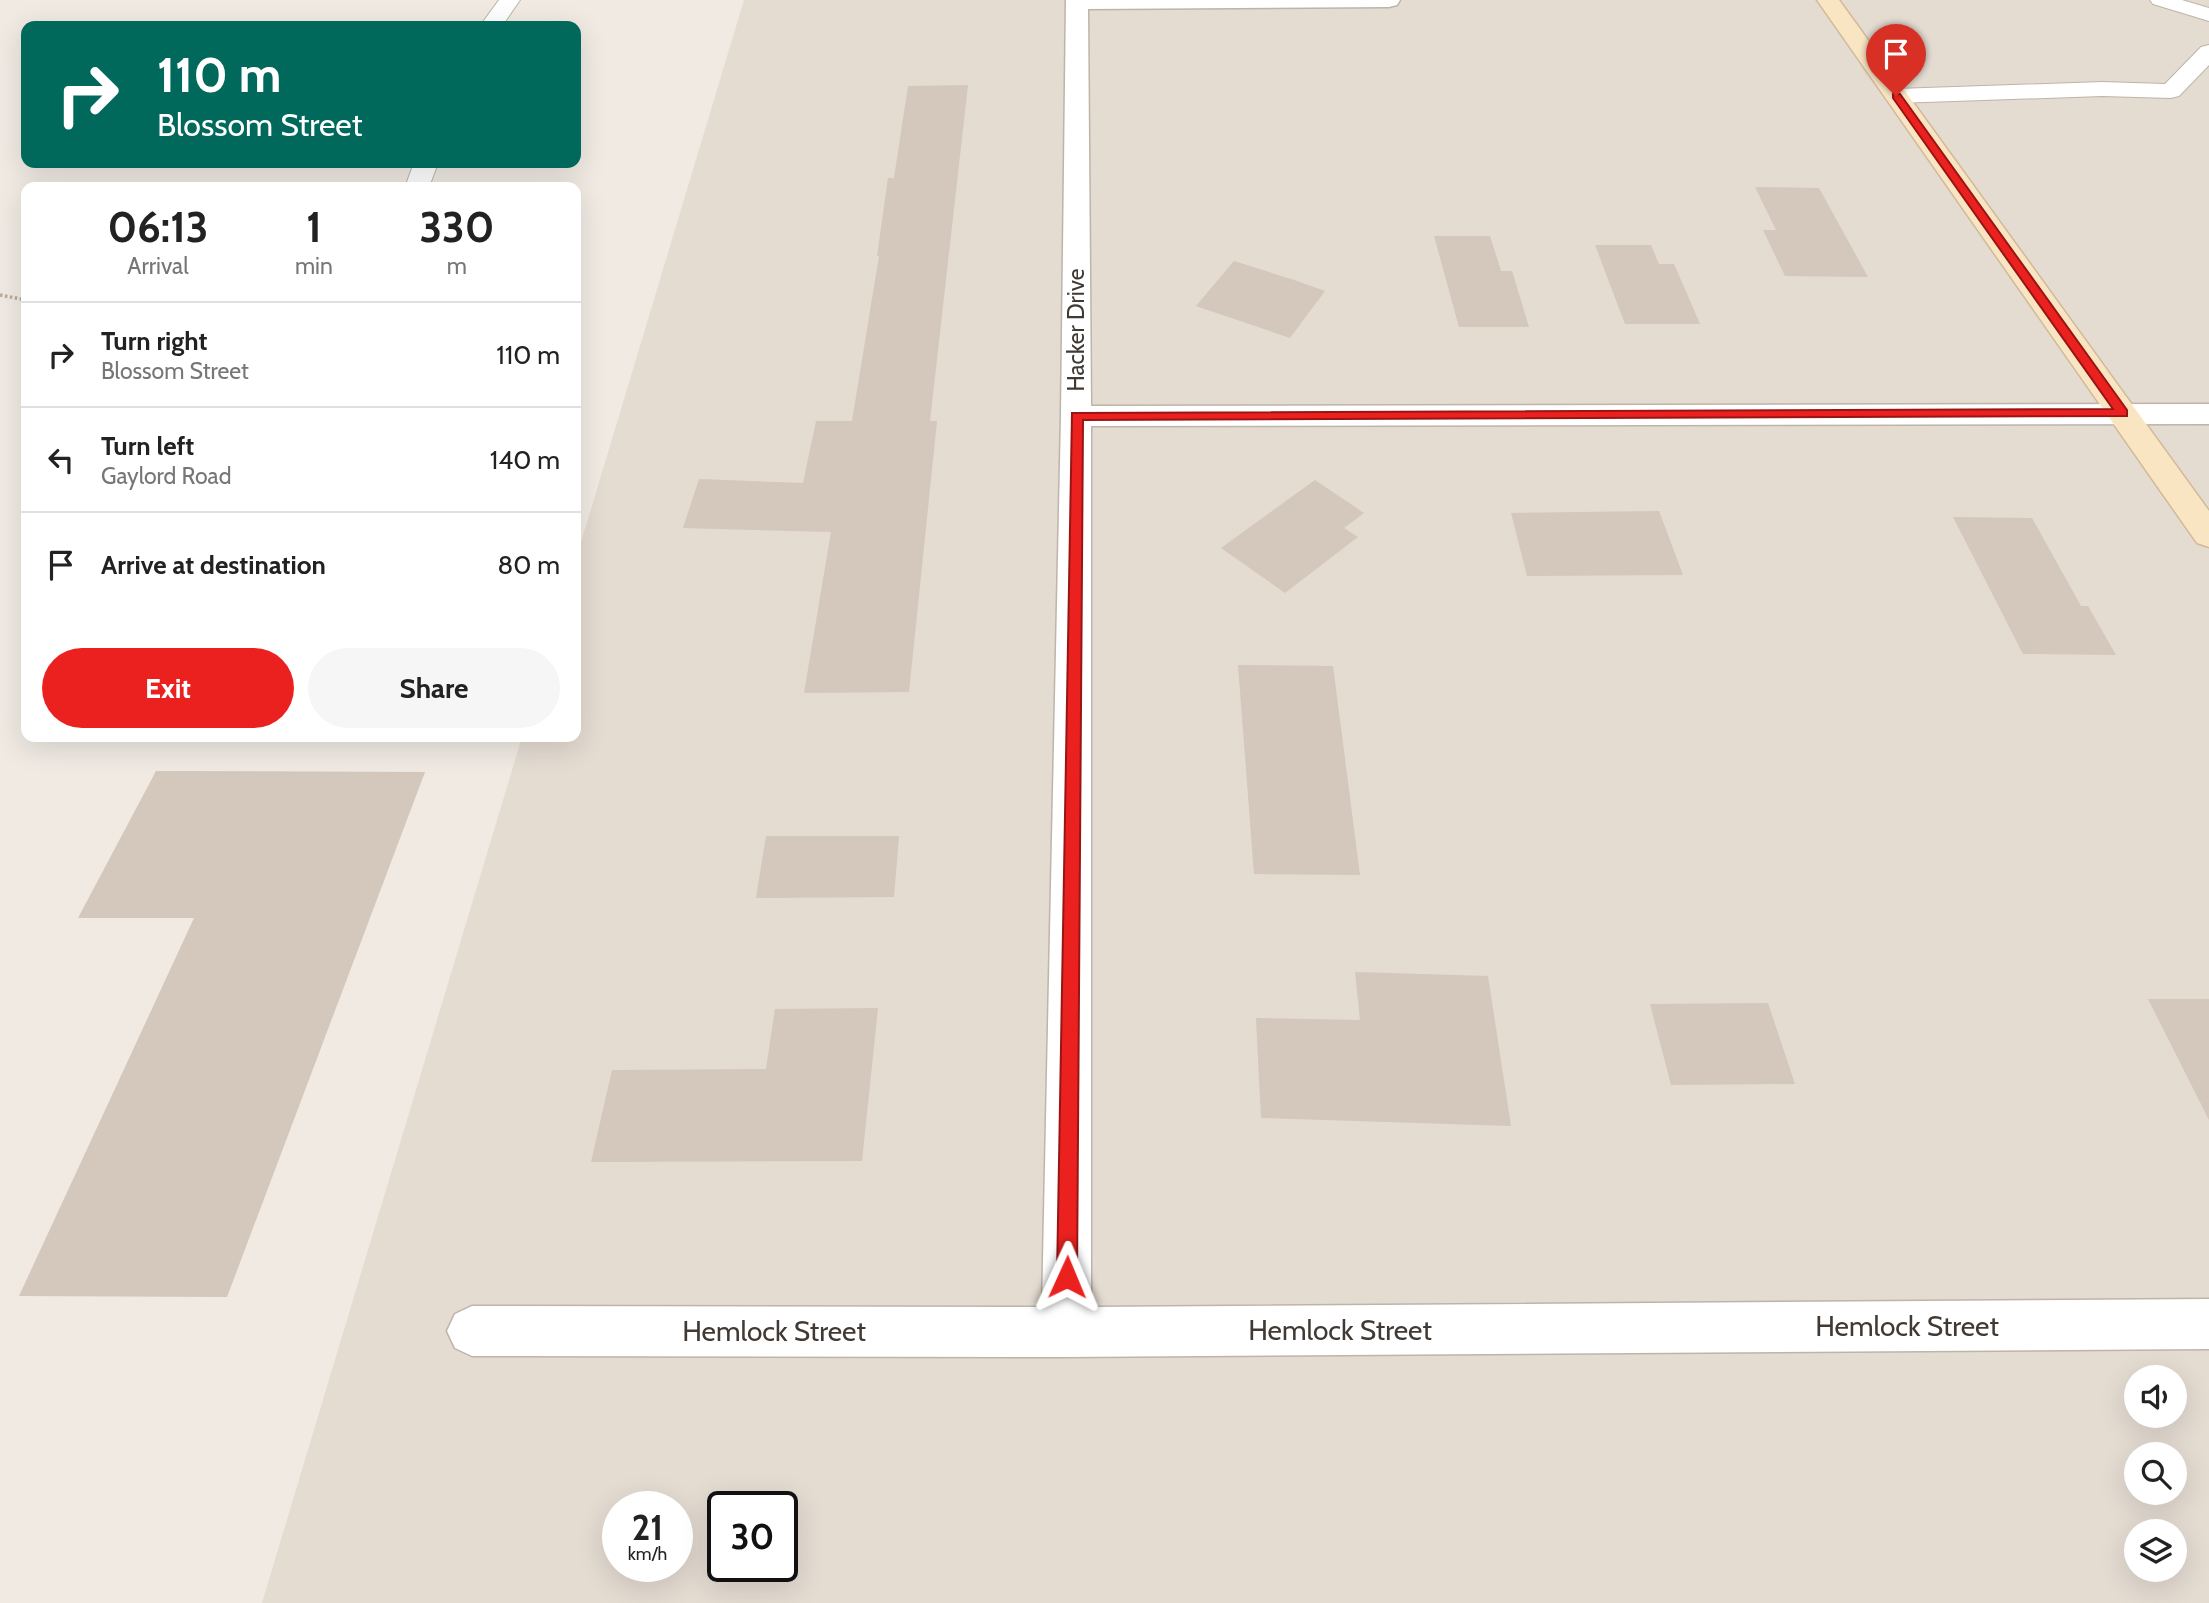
<!DOCTYPE html>
<style>
body{margin:0;font-family:Cabin,sans-serif;background:#f6f6f6;color:#222;height:100vh;display:flex;flex-direction:column;font-size:26px;white-space:nowrap}
*{box-sizing:border-box;margin:0}
p{font-size:23px;color:#767676}
.icon{flex:none;width:38px;height:38px;fill:none;stroke:currentColor;stroke-width:2;stroke-linecap:round;stroke-linejoin:round}
.map{position:relative;flex:1;overflow:hidden}
.sheet{position:absolute;left:21px;top:182px;width:560px;height:560px;display:flex;flex-direction:column;background:#fff;border-radius:14px;box-shadow:0 7px 28px #0002}
.sheet>*{flex:none}
.banner{position:absolute;left:21px;top:21px;width:560px;height:147px;border-radius:14px;box-shadow:0 7px 28px #0002;background:#00695c;color:#fff;overflow:hidden}
.tools{position:absolute;left:2124px;top:1365px;display:grid;gap:14px}
.tools a{display:grid;place-items:center;width:63px;height:63px;border-radius:50%;background:#fff;box-shadow:0 7px 28px #0002;font-size:35px}
.speed{position:absolute;left:602px;top:1491px;display:flex;gap:14px;font-size:35px;font-weight:700;text-align:center}
.speed>*{display:grid;place-content:center;width:91px;height:91px;border-radius:50%;background:#fff;box-shadow:0 7px 28px #0002;line-height:1}
.speed small{font-size:18px;font-weight:400}
.speed .limit{border:4px solid #111;border-radius:10px;background:#fff;color:#111}
.pin{position:absolute;display:grid;place-items:center;width:60px;height:60px;color:#fff;margin:-72px -30px;border-radius:50% 50% 50% 0;rotate:-45deg;box-shadow:0 0 7px #0007}
.pin .icon{rotate:45deg}
.me{position:absolute;width:77px;margin:-38px;rotate:1deg;stroke-linejoin:round;filter:drop-shadow(0 0 5px #0008)}
.turn{display:flex;align-items:center;gap:24px;height:147px;padding:0 21px;font-size:32px}
.turn .icon{width:91px;height:91px;stroke-width:2.5}
.turn b{display:block;font-size:49px;line-height:60px}
.eta{display:flex;justify-content:space-evenly;align-items:center;height:119px;text-align:center}
.eta b{font-size:42px;font-weight:700;line-height:49px}
.button{display:flex;gap:14px;margin-top:auto;padding:14px 21px}
.button a{flex:1;height:80px;border-radius:42px;background:#eb211f;color:#fff;font-size:28px;font-weight:700;line-height:80px;text-align:center}
.button a+a{background:#f6f6f6;color:#222}
ul{padding:0;list-style:none}
li{display:flex;align-items:center;gap:21px;height:105px;padding:0 21px;border-top:2px solid #e0e0e0}
li div{flex:1}
li b{display:block;font-size:26px}
li em{font-style:normal}
.map>svg:first-child{display:block}
.residential{fill:#e4dbd1;fill-rule:evenodd}
.building{fill:#d4c7bc}
.lines{fill:none;stroke-linecap:round;stroke-linejoin:round}
.lane-casing{stroke:#beb4a9;stroke-width:2}
.street-casing{stroke:#beb4a9;stroke-width:3}
.secondary-casing{stroke:#d0b998;stroke-width:3}
.path{stroke:#ba9;stroke-width:3.5;stroke-dasharray:2.5 2.5;stroke-linecap:butt}
.lane{fill:#fff;fill-rule:evenodd}
.street{fill:#fff;fill-rule:evenodd}
.secondary{fill:#fae5c3;fill-rule:evenodd}
.route{fill:#eb211f;stroke:#991514;stroke-width:2}
.labels{text-anchor:middle;dominant-baseline:central;stroke-width:5;stroke-linejoin:round;paint-order:stroke}
.street-label{font-size:23px;fill:#413a34;stroke:#fff}
.near-street-label{font-size:28px;fill:#413a34;stroke:#fff}
</style>
<div class="map">
<svg width="2209" height="1603" viewBox="0 0 2209 1603">
<rect width="100%" height="100%" fill="#f0eae3"/>
<path class="residential" d="M744,0H2209V1603H262L522,737H576V559ZM2137,1377H2175V1416H2137ZM2137,1454H2175V1493H2137ZM618,1507H677V1566H618ZM723,1507H782V1566H723ZM2137,1531H2175V1570H2137Z"/>
<path class="building" d="M968,85L930,421H937L909,692L804,693L831,532L683,528L699,479L803,483L816,421H852L879,256H877L888,178H894L908,86Z
M1755,187L1819,188L1868,277L1785,276L1763,230H1776Z
M1434,236H1490L1501,271H1512L1529,327H1459Z
M1595,245H1651L1659,264H1674L1700,324H1625Z
M1234,261L1294,280L1325,291L1290,338L1196,306Z
M1315,480L1364,513L1344,528L1358,537L1285,593L1221,548Z
M1659,511L1683,575L1527,576L1511,513Z
M1953,517L2032,518L2081,606H2088L2116,655L2023,654Z
M1238,665L1333,666L1360,875L1254,874Z
M156,771L425,772L227,1297L19,1296L194,918H78Z
M766,836H899L894,897L756,898Z
M1355,972L1488,976L1511,1126L1261,1118L1256,1018L1360,1020Z
M2148,999H2209V1120Z
M1768,1003L1795,1084L1671,1085L1650,1004Z
M878,1008L862,1161L591,1162L612,1070L766,1069L775,1009Z"/>
<g class="lines">
<g class="lane-casing">
<path id="lane" d="M499,0H520L502,26H480Z
M2150,0H2182L2209,8V21L2153,4Z
M2209,45V65L2179,96L2171,98L2102,96L1896,103L1888,101L1885,96L1888,91L1896,89L2102,82L2165,84L2201,47Z
M414,163H438L429,187H405Z"/>
</g>
<g class="street-casing">
<path id="street" d="M1066,0H1400L1397,5L1389,7L1088,9L1091,406L2209,404V424L1091,426V1307L2209,1299V1349L1066,1357L472,1356L455,1348L447,1331L455,1314L472,1306L1042,1307L1061,416Z"/>
</g>
<g class="secondary-casing">
<path id="secondary" d="M1817,0H1839L2209,511V547L2197,543Z"/>
</g>
<path class="path" d="M0,295L26,300"/>
<use href="#lane" class="lane"/>
<use href="#street" class="street"/>
<use href="#secondary" class="secondary"/>
</g>
<path class="route" d="M1893,94H1900L2127,410V416L1083,420L1077,1277L1074,1284L1067,1287L1060,1284L1057,1277L1072,413L2113,409L1893,98Z"/>
<g class="labels">
<g class="street-label">
<text transform="translate(1076 330) rotate(-90)">Hacker Drive</text>
</g>
<g class="near-street-label">
<text x="1907" y="1326">Hemlock Street</text>
<text x="1340" y="1330">Hemlock Street</text>
<text x="774" y="1331">Hemlock Street</text>
</g>
</g>
</svg>
<div class="tools">
<a><svg class="icon" aria-label="sound" viewBox="0 0 24 24"><path d="M4 9h4l5-4v14l-5-4H4zM17 9q2 3 0 6"/></svg></a>
<a><svg class="icon" aria-label="search" viewBox="0 0 24 24"><circle cx="10" cy="10" r="6"/><path d="M15 15l6 6"/></svg></a>
<a><svg class="icon" aria-label="layers" viewBox="0 0 24 24"><path d="M12 4l9 5-9 5-9-5zM3 14l9 5 9-5"/></svg></a>
</div>
<div class="speed"><div>21<small>km/h</small></div><div class="limit">30</div></div>
<div class="pin" style="left:1896px;top:96px;background:#d93025"><svg class="icon" aria-label="arrive" viewBox="0 0 24 24"><path d="M6 21V4h12l-3 4 3 4H6"/></svg></div>
<svg class="me" style="left:1067px;top:1277px" viewBox="-20 -20 40 40"><path d="M0-17L14 15 0 8-14 15z" fill="#eb211f" stroke="#fff" stroke-width="4"/></svg>
<div class="banner">
<div class="turn"><svg class="icon" aria-label="right" viewBox="0 0 24 24"><path d="M7 20v-9h11M14 6l5 5-5 5"/></svg><div><b>110 m</b>Blossom Street</div></div>
</div>
<section class="sheet">
<div class="eta">
<div><b>06:13</b><p>Arrival</p></div>
<div><b>1</b><p>min</p></div>
<div><b>330</b><p>m</p></div>
</div>
<ul>
<li><svg class="icon" aria-label="right" viewBox="0 0 24 24"><path d="M7 20v-9h11M14 6l5 5-5 5"/></svg><div><b>Turn right</b><p>Blossom Street</p></div><em>110 m</em></li>
<li><svg class="icon" aria-label="left" viewBox="0 0 24 24"><path d="M17 20v-9H6M10 6l-5 5 5 5"/></svg><div><b>Turn left</b><p>Gaylord Road</p></div><em>140 m</em></li>
<li><svg class="icon" aria-label="arrive" viewBox="0 0 24 24"><path d="M6 21V4h12l-3 4 3 4H6"/></svg><div><b>Arrive at destination</b></div><em>80 m</em></li>
</ul>
<div class="button"><a>Exit</a><a>Share</a></div>
</section>
</div>
